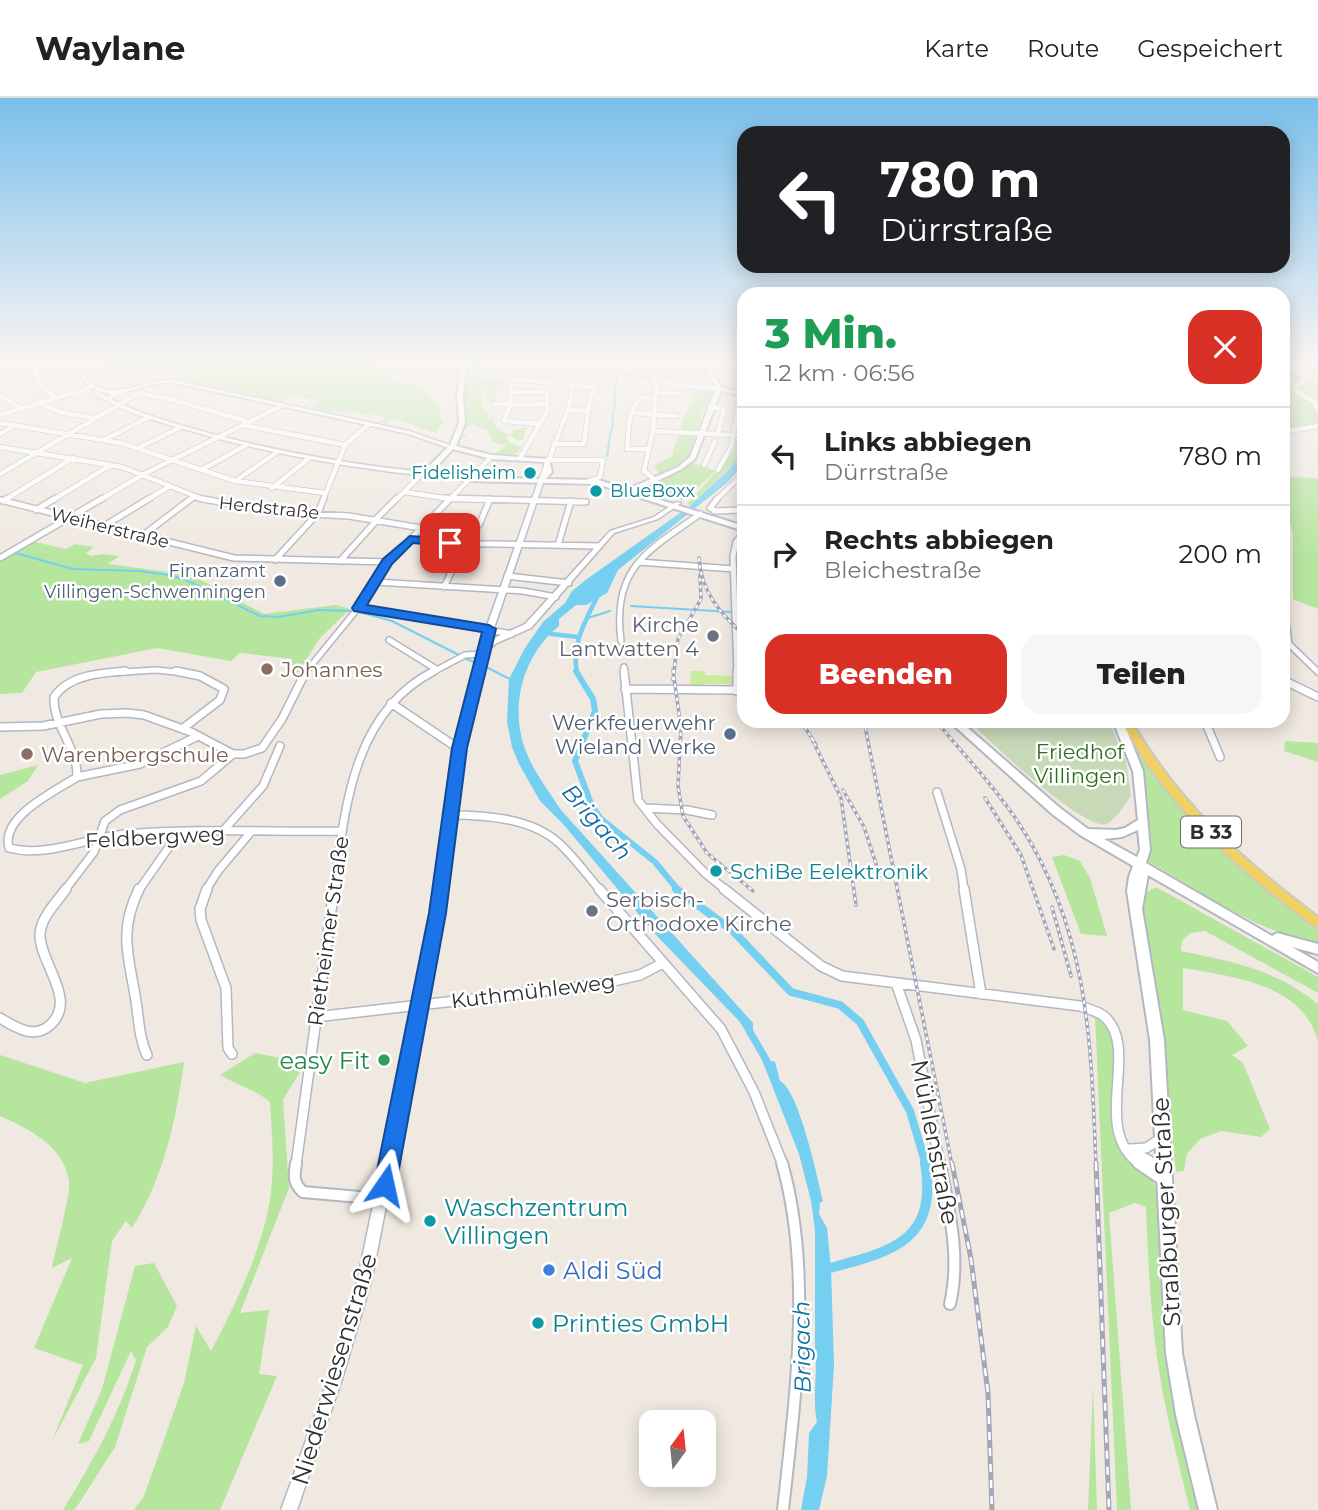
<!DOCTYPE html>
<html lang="de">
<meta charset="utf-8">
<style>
body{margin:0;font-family:Montserrat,sans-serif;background:#f6f6f6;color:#222;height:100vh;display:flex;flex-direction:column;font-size:26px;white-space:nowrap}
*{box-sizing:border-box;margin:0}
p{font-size:23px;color:#767676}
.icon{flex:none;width:38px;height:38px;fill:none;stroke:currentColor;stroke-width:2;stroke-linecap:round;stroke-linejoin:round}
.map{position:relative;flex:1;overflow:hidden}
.sheet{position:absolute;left:737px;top:189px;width:553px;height:441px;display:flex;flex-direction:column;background:#fff;border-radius:21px;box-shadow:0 4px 18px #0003}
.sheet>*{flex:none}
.hud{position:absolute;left:737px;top:28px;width:553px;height:147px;border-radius:21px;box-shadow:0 4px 18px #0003;background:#202124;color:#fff;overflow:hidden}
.needle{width:46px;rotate:15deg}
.fabs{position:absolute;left:639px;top:1312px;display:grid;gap:14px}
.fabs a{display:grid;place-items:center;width:77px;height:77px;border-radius:14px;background:#fff;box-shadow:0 4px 18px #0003;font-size:35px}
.pin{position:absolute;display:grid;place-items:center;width:60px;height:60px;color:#fff;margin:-30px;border-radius:14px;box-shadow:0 4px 10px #0006}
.me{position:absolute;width:77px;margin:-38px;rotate:11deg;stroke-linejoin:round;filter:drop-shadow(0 0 5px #0008)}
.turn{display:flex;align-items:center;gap:24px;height:147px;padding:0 28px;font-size:32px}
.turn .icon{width:91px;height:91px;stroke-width:2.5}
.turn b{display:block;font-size:49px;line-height:60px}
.round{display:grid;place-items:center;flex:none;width:74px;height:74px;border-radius:21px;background:#f6f6f6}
.head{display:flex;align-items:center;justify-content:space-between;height:119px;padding:0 28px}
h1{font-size:42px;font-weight:800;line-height:52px;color:#1e9e55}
.cta{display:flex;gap:14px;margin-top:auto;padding:14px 28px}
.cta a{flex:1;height:80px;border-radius:21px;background:#d93025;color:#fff;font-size:28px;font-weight:800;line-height:80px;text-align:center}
.cta a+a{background:#f6f6f6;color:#222}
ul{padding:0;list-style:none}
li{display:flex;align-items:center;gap:21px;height:98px;padding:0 28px;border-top:2px solid #e0e0e0}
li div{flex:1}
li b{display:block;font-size:26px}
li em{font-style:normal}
header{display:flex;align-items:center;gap:42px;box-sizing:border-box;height:98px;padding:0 35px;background:#fff;border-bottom:2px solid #e0e0e0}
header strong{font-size:33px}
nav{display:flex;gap:38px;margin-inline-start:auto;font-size:24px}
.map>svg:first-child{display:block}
.green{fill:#b6e59e}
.cemetery{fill:#c8d9b8}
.pitch{fill:#c9ec9a}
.water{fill:#75cff0}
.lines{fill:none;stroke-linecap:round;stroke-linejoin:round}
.stream{stroke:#75cff0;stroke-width:2}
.canal-far3{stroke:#75cff0;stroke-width:4.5}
.canal-far2{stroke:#75cff0;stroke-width:6}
.canal-far1{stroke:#75cff0;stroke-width:8}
.canal{stroke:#75cff0;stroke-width:10}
.minor-far4-casing{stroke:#b4b7c1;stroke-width:6}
.minor-far3-casing{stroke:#b4b7c1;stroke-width:8}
.minor-far2-casing{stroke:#b4b7c1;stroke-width:10}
.minor-far1-casing{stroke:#b4b7c1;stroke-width:12}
.minor-casing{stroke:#b4b7c1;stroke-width:14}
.tertiary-casing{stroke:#b4b7c1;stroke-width:3}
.secondary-casing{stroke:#b4b7c1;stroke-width:4}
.primary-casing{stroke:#c9c9c9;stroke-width:4}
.minor-far4{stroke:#fff;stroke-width:4.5}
.minor-far3{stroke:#fff;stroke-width:5}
.minor-far2{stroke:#fff;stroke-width:7}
.minor-far1{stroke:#fff;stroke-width:9}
.minor{stroke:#fff;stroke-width:10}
.tertiary{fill:#fff;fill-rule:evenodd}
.secondary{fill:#fff;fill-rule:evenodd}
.primary{fill:#f2d163;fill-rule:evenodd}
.rail-far1-casing{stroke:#a3a6b8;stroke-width:3.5}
.rail-casing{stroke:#a3a6b8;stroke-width:5}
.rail-far1{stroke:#fff;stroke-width:2;stroke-dasharray:3.5;stroke-linecap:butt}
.rail{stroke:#fff;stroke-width:2.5;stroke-dasharray:8;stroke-linecap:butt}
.route{fill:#1a73e8;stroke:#114b97;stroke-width:2}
.culture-dot{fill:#0f9aa8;stroke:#fff;stroke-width:2.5}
.service-dot{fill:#5c6f8a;stroke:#fff;stroke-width:2.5}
.worship-dot{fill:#6b7280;stroke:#fff;stroke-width:2.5}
.education-dot{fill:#8d6e63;stroke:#fff;stroke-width:2.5}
.leisure-dot{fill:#2e9e5b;stroke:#fff;stroke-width:2.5}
.shop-dot{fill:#3f7fe0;stroke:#fff;stroke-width:2.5}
.labels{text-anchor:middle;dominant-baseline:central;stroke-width:5;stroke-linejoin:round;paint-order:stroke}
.far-culture-label{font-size:18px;fill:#0d838f;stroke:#fff;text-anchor:end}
.far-street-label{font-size:18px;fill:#2e2e2e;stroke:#fff}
.far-service-label{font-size:18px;fill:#4e5e75;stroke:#fff;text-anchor:end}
.shield{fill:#fff;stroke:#6d6d6d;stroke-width:2}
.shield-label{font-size:19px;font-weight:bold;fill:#2e2e2e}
.worship-label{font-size:21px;fill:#5b616d;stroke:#fff;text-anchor:end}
.education-label{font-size:21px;fill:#785e54;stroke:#fff;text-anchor:start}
.service-label{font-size:21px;fill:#4e5e75;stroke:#fff;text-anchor:end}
.park-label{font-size:21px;fill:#2c6e1b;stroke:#fff}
.street-label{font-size:21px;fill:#2e2e2e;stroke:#fff}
.culture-label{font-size:21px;fill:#0d838f;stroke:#fff;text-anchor:start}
.water-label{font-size:23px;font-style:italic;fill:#0d6fa3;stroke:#fff}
.near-leisure-label{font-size:24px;fill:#27864d;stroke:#fff;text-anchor:end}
.near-street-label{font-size:24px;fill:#2e2e2e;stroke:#fff}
.near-culture-label{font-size:24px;fill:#0d838f;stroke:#fff;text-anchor:start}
.near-shop-label{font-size:24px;fill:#366cbe;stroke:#fff;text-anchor:start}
</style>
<header>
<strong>Waylane</strong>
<nav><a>Karte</a><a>Route</a><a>Gespeichert</a></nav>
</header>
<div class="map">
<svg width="1318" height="1412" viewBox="0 0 1318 1412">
<rect width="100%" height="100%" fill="#efe9e1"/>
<path class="green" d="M105,264H366L373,267L385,264L376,268L401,286L419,285L441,311L438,319L444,322L436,335L393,320L386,325L380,324L385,319L347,313H309L319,303L294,297L278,305L214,288L163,281L176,275L157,272L145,275L133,269L132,272L107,271Z
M466,264H483L481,281L501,280L504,291H497L496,304H488L487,294L480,292L482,308L490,321L492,320L490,317H495L492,323C499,333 505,337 514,336L512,333L530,328L525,332L524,340L520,343L512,339L515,338H506L508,344L522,349L515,356H494L507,347L493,344L488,333L473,326L467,328L463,336L467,337L457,344L465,323L462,299Z
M1318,271V325L1283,332V276L1299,273L1308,280L1311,275L1304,273Z
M699,290L716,293L703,313L690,355L694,357L679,369L660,376L654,368L674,357L672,356L684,319Z
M736,342L744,343V352L738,361L691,407L687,406L734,354Z
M694,365L716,373L683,402L643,389Z
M1284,379L1318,380V511L1293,501V436L1283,394Z
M31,443L66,451L75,446L94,449L86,455L91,458L102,456L119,458L108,466L176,475L203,483L264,516L336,507L350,511L320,540L295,579H293L292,561L240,555L231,563L157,550L36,574L22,595L0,596V462Z
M1122,623L1149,667L1299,817L1318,831V845C1255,834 1201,793 1146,762L1144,706Z
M1285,643L1318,645V664L1284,653Z
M38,667L28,683L0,701V677Z
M1064,757L1080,763L1090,780L1107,838L1081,836L1052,759Z
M1156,789L1318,879V895L1205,833L1191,835L1182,842L1181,853C1234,864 1274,871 1318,906V943C1302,885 1233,879 1183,870V912L1227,923L1248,948L1232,957L1243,965L1270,1031L1261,1039L1221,1033L1200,1041L1187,1056L1184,1073L1176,1074L1157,907L1141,810L1146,794Z
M1095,919C1099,921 1105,923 1108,928C1121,946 1110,997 1111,1020C1114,1063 1144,1063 1157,1091L1163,1233L1174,1295L1201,1412H1190C1178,1362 1164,1311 1157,1259C1150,1209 1148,1159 1146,1109L1135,1105L1109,1115L1131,1412H1117Z
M255,955L305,965L283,1002L289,1090L240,1215L269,1212L259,1276L277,1278L220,1412H134L144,1398L184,1285L196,1228L211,1253C236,1205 261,1155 270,1102C275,1069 272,1036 270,1004C256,992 237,987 220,977Z
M0,957L85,985L184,964C176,1021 164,1080 132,1130L126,1123L112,1143L96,1260L52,1343L83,1267L34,1250L72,1160L52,1170C55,1154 71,1096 69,1083C64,1048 29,1031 0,1018Z
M154,1165L177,1208L168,1229L147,1249L115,1349L78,1407L74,1412H63C93,1363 119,1317 136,1262L131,1253L89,1343L78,1346L102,1291L135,1168Z
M1093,1288L1097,1412H1088Z"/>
<path class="cemetery" d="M969,623H1109L1126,663L1131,698C1125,706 1115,723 1106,726C1084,733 987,641 969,623Z"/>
<path class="pitch" d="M121,264H203L184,275L143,272L145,270Z
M691,573H705V577L733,578V586H705V589H690Z"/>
<path class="water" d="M744,352V366L728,384L618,472L607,495L586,507H576L559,521V528C524,556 509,607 525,651C533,673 548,692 561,712L753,925V932L771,963L775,964L780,983C799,992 818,1082 823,1103L820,1105L819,1116L827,1130L831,1170L834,1267L827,1378L819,1412H801L807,1379L809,1335L817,1324C812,1300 818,1276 815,1252V1132L811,1103L799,1056L762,962L740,924L657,838L563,726L540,703L519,666L512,649L507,624L509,581L525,550L543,524L565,505L572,493L587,481L691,407L730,370Z"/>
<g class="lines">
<path class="stream" d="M613,272L614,264
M626,277L650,280
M615,293L617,280
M614,313L615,295
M612,331L613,315
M608,351L611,332
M607,358L608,353
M15,455L73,471L139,473L169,477L186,482L260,518L278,519L319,512L354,513
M631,508L732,514
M359,514L392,523L459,557
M588,520L610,513
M464,560L479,566
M484,568L510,581"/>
<path class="canal-far3" d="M551,536L579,539
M577,575C571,547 585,524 597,499V492"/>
<path class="canal-far2" d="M576,573L593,601L595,613L575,663L592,708L600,720L655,764L678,792"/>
<path class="canal-far1" d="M676,791L733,833L791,894L840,907L860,924L910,1013L926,1067"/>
<path class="canal" d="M823,1172C887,1154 939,1147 925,1065"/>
<g class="minor-far4-casing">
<path id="minor-far4" d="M34,264L38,284L55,299
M659,264L653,282L692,288
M1291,264L1306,280L1293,291L1314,304L1318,311
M696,289L719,291
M511,294H547V314L520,360
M655,294L681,296
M0,297L20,310
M109,303L111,297L125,293
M38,304L60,314L95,320
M495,306H510
M510,307L548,306
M710,309L724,311L718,336
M568,312L589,313
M630,315L656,316
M0,317L89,290
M655,317L677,318
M0,325L121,345L235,383L325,395
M540,326L504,323L510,307L511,281L574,287L568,312L541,382
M243,327L345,347
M653,333L735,337
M1283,334L1318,328
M0,336L14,328
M106,341L149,319
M554,346H584L590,300L595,290L574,287
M0,349L122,369L205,402
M138,350L181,329
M649,351H627C629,332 627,313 642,299L656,300
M547,362H603L600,379L589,383
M704,367L715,343
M201,372L245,348
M718,372L731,349L741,295
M0,376L139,295L174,302L249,324
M654,381L644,373L653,332L657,283
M235,383L276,355
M272,390L308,361
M404,394L451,401L491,402
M5,402L73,360
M53,402L111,367
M100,402L144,376L283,307
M147,402L170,388
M190,402L194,399
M323,402L345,347L368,327
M396,402L422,376
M449,402L491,359
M716,402L744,375"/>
</g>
<g class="minor-far3-casing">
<path id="minor-far3" d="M198,400L274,414L349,418L421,430
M445,400L586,404
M0,402L234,460L388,464
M3,403L8,400
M36,412L56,400
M714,413L744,412
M716,413L710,410L718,400
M375,422L397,400
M104,428L150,400
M142,438L192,400
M410,441L436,445L599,448
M558,447L571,403
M0,460L103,400
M275,462L318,415L324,400
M340,463L377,422
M639,464L734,471
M507,478L569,485
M1286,481L1285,515L1289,546L1318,574
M376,484L523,493L556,499
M444,489L465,445L480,425L490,401
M359,510L512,536
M389,542L436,571
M621,543C612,470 646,454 700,416
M624,569L625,575
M108,575L155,572L188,575
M305,575L363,504L388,464L451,400
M431,575L465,557L483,556
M737,575L733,458L736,444L744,434"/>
</g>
<g class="minor-far2-casing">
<path id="minor-far2" d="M125,573C100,575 69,577 54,599C53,629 78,649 77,679C54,694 0,719 9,750C47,760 88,739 126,736C197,730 271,734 342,733
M176,573L200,578L224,591L220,602L182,631
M624,573L638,702L657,726L706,776L726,792
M1283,582L1318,599
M625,591L734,592L744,596
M734,592L737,589V573
M391,605L459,651
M1205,623L1220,659
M0,629L43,628L101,616L127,615L144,617L191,634L233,656H244L262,650L282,621L306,573
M77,679L140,666L198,638
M937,694L961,771L964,792
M645,710L687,712L712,717
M450,717C486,717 532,720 560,746C575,760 587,777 600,792
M222,734L263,688L280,648
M65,792L94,754L105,723L120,712L201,683L233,656
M139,792L178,736
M206,792L218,773L250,735
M334,792C345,711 352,615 434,573"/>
</g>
<g class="minor-far1-casing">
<path id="minor-far1" d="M139,791C118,834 129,859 136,903C139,922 139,940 147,957
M207,791L200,811L201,822L226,890L228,950L232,956
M599,791L721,931L754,994L783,1067
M724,791L821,868L842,878L1080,908C1087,911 1099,913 1105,919C1141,953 1089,1032 1141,1067
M964,791L981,896
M896,885L916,942L940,1067
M315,919L596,887L640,877L663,865
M0,920C15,929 33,941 49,928C79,903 40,866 40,837C40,820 57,804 66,791
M1126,1050L1157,1067
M1130,1051L1146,1050L1160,1041
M296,1067L334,791"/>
</g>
<g class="minor-casing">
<path id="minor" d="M296,1065C294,1078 293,1085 303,1094L382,1101
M782,1065C813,1174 795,1301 783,1412
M940,1065C949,1113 961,1158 950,1206
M1138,1065L1163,1082
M1154,1065L1163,1070"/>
</g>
<g class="tertiary-casing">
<path id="tertiary" d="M80,264H84C83,273 84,279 91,285C113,304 148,279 174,282L409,333L455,349L452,351L408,336L174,285C147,282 114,307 89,288C81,281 78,275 80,264Z
M739,264H743L744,269Z
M93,293H97C126,311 159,321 191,330C271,353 352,367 434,375L437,377L434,379C350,370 268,356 187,332C155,323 122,314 93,295Z
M539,381L544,382L490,542L525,526L610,433L654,419L676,404L681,405L658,421L614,435L531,530L495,546L487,553L463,651L443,815L372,1180L342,1281L297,1412H281L328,1281L358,1180L433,815L455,651L484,536Z"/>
</g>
<g class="secondary-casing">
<path id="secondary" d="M461,264H467L463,297L465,325L456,348L491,357L549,361L552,374L546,381L598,382L628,391L678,369L690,359L716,289L701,264H707L722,290L744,294V298L721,293L695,361L682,371L635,394L744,428V433L597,386L469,383L426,376L425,375L428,369L450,347L459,325L457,297ZM453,351L491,361L544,364L545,374L539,381L469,379L432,374Z
M1318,267V271L1283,275V271Z
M949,623H960L1060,710L1088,731L1116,732L1125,730L1138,722L1133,673L1113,623H1123L1143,673L1150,752L1146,765L1272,838L1277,835L1318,846V856L1292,849L1318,864V875L1148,777L1142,811L1164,942L1182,1255L1194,1317L1217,1412H1199L1176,1317L1166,1255L1150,942L1127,793L1129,779L1133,768L1080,737L1052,716ZM1138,732L1140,752L1137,759L1104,741L1122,739Z"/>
</g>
<g class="primary-casing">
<path id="primary" d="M1121,623H1131C1179,706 1242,762 1318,819V830L1314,828C1258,786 1205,742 1162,686C1146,666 1134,645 1121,623Z"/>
</g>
<use href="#minor-far4" class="minor-far4"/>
<use href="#minor-far3" class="minor-far3"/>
<use href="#minor-far2" class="minor-far2"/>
<use href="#minor-far1" class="minor-far1"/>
<use href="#minor" class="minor"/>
<use href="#tertiary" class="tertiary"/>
<use href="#secondary" class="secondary"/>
<use href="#primary" class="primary"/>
<g class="rail-far1-casing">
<path id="rail-far1" d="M699,460C701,494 720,515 744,537
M673,572L681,630L678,688L683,718L707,755L753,793
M673,582L678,541L701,501L700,477
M801,623L816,647
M864,623L952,1067
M936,623C964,657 996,690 1020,727C1089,834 1091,945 1096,1067
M811,639L841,700L856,807
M843,692L864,729L880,778
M985,700L1021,757L1054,851
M1052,809L1071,878"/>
</g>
<g class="rail-casing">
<path id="rail" d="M952,1065L971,1161L988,1295L992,1412
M1096,1065L1109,1412"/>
</g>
<use href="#rail-far1" class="rail-far1"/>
<use href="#rail" class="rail"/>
</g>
<linearGradient id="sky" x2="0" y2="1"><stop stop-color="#7abfeb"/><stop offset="0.57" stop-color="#f8f5f2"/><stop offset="1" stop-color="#f8f5f2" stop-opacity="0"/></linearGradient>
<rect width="1318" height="462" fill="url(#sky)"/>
<path class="route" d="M410,438L450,441L456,445L450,448L413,445L392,466L367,507L489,527L496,531L467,650L446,815L396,1087L393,1095L385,1098L378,1095L374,1087L429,815L452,650L482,534L354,513L352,510L383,461Z"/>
<g class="culture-dot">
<circle cx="530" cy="375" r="7"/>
<circle cx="596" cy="393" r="7"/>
<circle cx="716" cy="773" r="7"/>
<circle cx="430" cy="1123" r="7"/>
<circle cx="538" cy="1225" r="7"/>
</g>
<g class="service-dot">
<circle cx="280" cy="483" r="7"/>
<circle cx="730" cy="636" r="7"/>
</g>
<g class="worship-dot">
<circle cx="713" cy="538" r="7"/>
<circle cx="592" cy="813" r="7"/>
</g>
<g class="education-dot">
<circle cx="267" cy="571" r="7"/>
<circle cx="27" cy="656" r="7"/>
</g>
<circle class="leisure-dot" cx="384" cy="962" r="7"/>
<circle class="shop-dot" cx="549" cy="1172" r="7"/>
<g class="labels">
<g class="far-culture-label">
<text x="516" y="375">Fidelisheim</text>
<text x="610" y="393" text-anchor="start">BlueBoxx</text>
</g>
<g class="far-street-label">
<text transform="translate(269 410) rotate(6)">Herdstraße</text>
<text transform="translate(110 430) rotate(14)">Weiherstraße</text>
</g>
<g class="far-service-label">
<text x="266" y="473">Finanzamt<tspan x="266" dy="21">Villingen-Schwenningen</tspan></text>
</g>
<rect class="shield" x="1181" y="718.5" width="60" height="31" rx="5"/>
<g class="shield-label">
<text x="1211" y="734">B 33</text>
</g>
<g class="worship-label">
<text x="699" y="526">Kirche<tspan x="699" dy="24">Lantwatten 4</tspan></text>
<text x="606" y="801" text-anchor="start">Serbisch-<tspan x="606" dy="24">Orthodoxe Kirche</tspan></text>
</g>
<g class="education-label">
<text x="281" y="571">Johannes</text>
<text x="41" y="656">Warenbergschule</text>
</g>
<g class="service-label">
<text x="716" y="624">Werkfeuerwehr<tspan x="716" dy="24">Wieland Werke</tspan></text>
</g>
<g class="park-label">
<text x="1080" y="653">Friedhof<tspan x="1080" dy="24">Villingen</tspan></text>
</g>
<g class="street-label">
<text transform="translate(155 739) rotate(-3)">Feldbergweg</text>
<text transform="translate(328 833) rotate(-82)">Rietheimer Straße</text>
<text transform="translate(533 893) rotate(-7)">Kuthmühleweg</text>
</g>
<g class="culture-label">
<text x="730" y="773">SchiBe Eelektronik</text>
</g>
<g class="water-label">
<text transform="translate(597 724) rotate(49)">Brigach</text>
<text transform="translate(802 1249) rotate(-91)">Brigach</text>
</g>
<g class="near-leisure-label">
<text x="370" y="962">easy Fit</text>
</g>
<g class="near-street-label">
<text transform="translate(935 1044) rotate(79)">Mühlenstraße</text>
<text transform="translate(1166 1114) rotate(-93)">Straßburger Straße</text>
<text transform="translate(334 1271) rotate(-73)">Niederwiesenstraße</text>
</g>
<g class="near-culture-label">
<text x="444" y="1109">Waschzentrum<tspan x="444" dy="28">Villingen</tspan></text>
<text x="552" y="1225">Printies GmbH</text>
</g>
<g class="near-shop-label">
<text x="563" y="1172">Aldi Süd</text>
</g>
</g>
</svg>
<div class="fabs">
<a><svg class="needle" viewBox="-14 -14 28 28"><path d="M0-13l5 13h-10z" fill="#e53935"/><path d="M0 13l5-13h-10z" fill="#767676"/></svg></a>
</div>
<div class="pin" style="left:450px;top:445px;background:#d93025"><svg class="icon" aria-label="arrive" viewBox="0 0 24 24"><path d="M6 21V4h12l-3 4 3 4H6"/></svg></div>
<svg class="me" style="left:385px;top:1087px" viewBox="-20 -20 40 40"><path d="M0-17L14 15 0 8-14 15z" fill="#1a73e8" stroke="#fff" stroke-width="4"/></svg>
<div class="hud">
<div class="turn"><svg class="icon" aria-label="left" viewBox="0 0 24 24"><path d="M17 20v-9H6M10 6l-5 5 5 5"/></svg><div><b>780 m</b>Dürrstraße</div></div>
</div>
<section class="sheet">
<div class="head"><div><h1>3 Min.</h1><p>1.2 km · 06:56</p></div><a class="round" style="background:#d93025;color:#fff"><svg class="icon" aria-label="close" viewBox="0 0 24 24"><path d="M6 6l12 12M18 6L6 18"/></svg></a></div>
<ul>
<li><svg class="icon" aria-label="left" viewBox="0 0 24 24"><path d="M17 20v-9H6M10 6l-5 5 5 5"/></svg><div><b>Links abbiegen</b><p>Dürrstraße</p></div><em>780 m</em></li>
<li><svg class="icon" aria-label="right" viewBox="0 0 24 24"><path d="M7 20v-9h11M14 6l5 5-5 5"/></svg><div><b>Rechts abbiegen</b><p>Bleichestraße</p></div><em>200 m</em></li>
</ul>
<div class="cta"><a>Beenden</a><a>Teilen</a></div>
</section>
</div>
